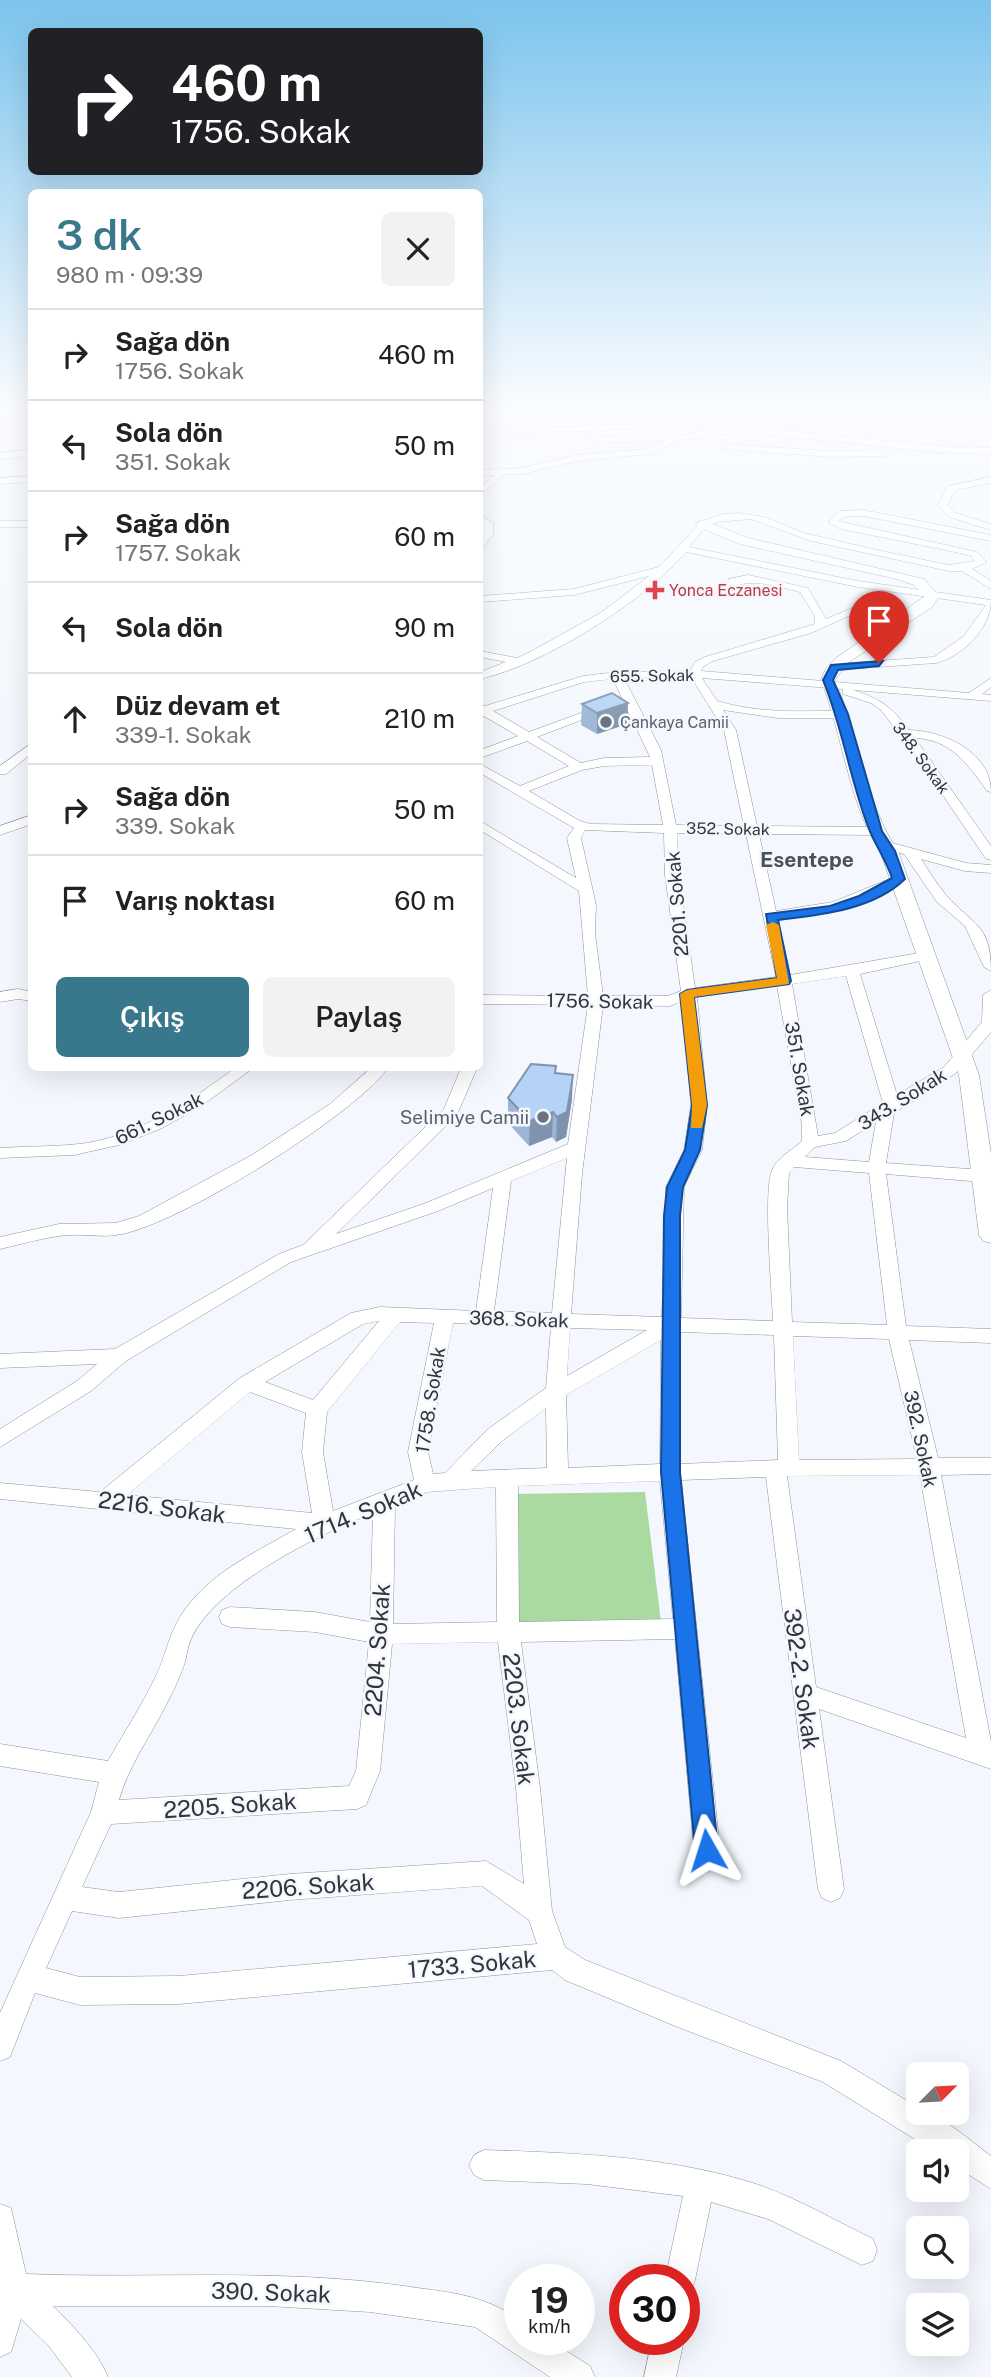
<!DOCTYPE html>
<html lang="tr">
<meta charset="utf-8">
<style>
body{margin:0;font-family:"Public Sans",sans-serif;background:#f2f2f2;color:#222;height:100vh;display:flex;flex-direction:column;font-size:26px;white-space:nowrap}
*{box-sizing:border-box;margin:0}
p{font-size:23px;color:#767676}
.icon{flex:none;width:38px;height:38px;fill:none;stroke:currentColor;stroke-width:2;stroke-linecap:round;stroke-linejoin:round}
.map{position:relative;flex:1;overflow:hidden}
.drawer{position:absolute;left:28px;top:189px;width:455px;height:882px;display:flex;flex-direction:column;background:#fff;border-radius:10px;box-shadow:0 7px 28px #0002}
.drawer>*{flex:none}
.guide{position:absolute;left:28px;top:28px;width:455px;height:147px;border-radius:10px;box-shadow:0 7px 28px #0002;background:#202124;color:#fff;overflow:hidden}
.needle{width:46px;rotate:66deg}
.buttons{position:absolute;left:906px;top:2062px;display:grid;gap:14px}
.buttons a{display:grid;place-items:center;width:63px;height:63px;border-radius:10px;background:#fff;box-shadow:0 7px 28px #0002;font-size:35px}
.speed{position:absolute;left:504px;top:2264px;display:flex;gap:14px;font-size:35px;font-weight:700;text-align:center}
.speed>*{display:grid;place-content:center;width:91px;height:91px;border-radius:50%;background:#fff;box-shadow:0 7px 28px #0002;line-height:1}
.speed small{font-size:18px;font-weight:400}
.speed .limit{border:10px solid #d22;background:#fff;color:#111}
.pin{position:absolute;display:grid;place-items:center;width:60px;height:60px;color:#fff;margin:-72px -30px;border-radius:50% 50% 50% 0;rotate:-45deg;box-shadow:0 0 7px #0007}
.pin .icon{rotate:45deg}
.me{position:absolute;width:77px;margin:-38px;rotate:354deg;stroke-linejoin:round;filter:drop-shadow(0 0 5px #0008)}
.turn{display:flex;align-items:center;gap:24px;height:147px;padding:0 28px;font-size:32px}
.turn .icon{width:91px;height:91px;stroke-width:2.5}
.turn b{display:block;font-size:49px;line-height:60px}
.round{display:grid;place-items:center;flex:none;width:74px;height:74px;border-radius:10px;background:#f2f2f2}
.headline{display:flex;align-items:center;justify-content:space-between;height:119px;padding:0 28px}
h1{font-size:42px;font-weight:600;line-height:52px;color:#39788c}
.action{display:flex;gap:14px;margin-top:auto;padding:14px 28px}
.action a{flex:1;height:80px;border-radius:10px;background:#39788c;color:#fff;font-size:28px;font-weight:600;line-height:80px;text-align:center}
.action a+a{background:#f2f2f2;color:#222}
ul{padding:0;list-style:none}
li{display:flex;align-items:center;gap:21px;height:91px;padding:0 28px;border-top:2px solid #e0e0e0}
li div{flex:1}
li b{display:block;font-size:26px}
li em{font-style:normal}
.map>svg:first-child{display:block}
.green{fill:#abdaa0}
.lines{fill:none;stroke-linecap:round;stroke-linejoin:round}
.minor-casing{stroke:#8c939c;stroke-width:1}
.tertiary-casing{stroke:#8c939c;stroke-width:1}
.minor{fill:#fff;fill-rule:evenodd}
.tertiary{fill:#fff;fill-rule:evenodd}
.wall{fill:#9cb5d4}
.shaded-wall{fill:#7f94ac}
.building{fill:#b5d3f6;stroke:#7f94ac;stroke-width:2}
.route{fill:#1a73e8;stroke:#114b97;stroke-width:2}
.slow{fill:#f59e0b}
.health-dot{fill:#e0444e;stroke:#f4f8fe;stroke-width:2.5}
.worship-dot{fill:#6b7280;stroke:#f4f8fe;stroke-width:2.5}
.labels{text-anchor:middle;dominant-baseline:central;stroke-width:5;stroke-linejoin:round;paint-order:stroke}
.far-health-label{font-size:16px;fill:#be3a42;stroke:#f4f8fe;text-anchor:start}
.far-street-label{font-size:16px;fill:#323539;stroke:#f4f8fe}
.far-worship-label{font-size:16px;fill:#5b616d;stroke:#f4f8fe;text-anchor:start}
.street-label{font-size:19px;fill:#323539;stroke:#f4f8fe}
.worship-label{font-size:19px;fill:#5b616d;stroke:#f4f8fe;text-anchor:end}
.far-district-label{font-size:21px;font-weight:bold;fill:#4b5159;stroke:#f4f8fe}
.near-street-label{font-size:23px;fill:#323539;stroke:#f4f8fe}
</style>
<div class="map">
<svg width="991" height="2377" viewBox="0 0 991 2377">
<rect width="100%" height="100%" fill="#f4f8fe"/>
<path class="green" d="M645,1492L661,1622L517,1625L511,1494Z"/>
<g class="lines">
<g class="minor-casing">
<path id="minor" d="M967,406H976L991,419V425Z
M866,408L869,412L595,417L597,425L705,423L709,425L705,427L598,430L600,437L669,435L673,438C722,420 804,433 856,438C901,443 946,447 991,448V454L933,452L791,437L718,434L682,440L648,454L577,461L522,474H505L480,495V488L494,475L480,476V470L522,468L577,455L646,449L666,441L596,443L592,440L590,431L480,433V429L589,426L587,415L591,413Z
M887,420L890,424L782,425L778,423L782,421Z
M725,444L829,451L885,450L889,453L885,456L829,457L722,449Z
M32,450V456L0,459V453Z
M32,476V482L0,484V478Z
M991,477V483L955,490L948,505L955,513L991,524V530L949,517L938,505L948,486Z
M863,510L991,535V541L863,516H845L838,521L977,552L987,562L972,569L991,581V589L962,571H949L811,541L751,519L717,522L703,530L689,547L858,581L991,600C991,628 963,656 936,663L834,670L828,667L834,664L934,657L964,636L986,605L858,587L686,552C644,602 543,665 480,679V672L506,662L480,657V651L517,658L530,652L602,612L649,576L574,595L480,602V596L574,589L659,567L702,521L723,514L738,513L765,517L804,533L881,551L949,565L975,561L971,556L955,552L841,529L828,522L840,511Z
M480,515L493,523V535L480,551L483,524L480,522Z
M0,521H32V527H0Z
M748,575L808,588L826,619L862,604L871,606L811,633L713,661L704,666L701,671L969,693L991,678V687L982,694L991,695V701L853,690C883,700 890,706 909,730C944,731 991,752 991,792L987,791C968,764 950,739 915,738L991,846V860L986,859L920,761L881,710L871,703L843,694V689L702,678L717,701C758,713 799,712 842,710L848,714L842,718H778L723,710L736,730L757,826L875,827L882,831L875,835L759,834L776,911L833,902L899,875L906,879C879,906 815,915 778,919L790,975L925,952L932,956L925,960L860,974L897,1095L944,1067L982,1022L983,995L991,990V1032L956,1073L894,1113L886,1163L983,1170L991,1175L989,1180L983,1182L886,1174L906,1326L991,1329V1343L909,1340L938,1458H991V1474L941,1475L991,1742V1769L819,1709L844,1889L840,1898L831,1902L822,1898L818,1889L766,1477L681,1480L720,1850L716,1859L707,1862L698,1859L694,1850L675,1639L521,1642L540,1788L552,1911L565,1947L585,1960L841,2061L919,2108V2112C939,2112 974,2144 991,2156V2189L957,2167V2151H934L823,2082L680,2028L565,1980L552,1970L179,2004L80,2005L35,1993L10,2057L0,2061V2013L91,1812L99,1782L0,1766V1744L108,1761C124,1733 142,1705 156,1676C169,1648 169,1628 190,1603C217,1569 260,1550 296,1529L0,1499V1483L100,1492L240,1378L351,1313L380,1307L476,1311L493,1188L438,1211L291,1262L126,1361L91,1391L0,1447V1429L77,1381L97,1364L0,1368V1354L115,1349L279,1254L303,1245L444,1109L461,1068H477L457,1115L336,1234L426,1203L568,1144L588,1005L480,1004V995L588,996L579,891L480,830V821L576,878L567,838L574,828L480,773V764L520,786L569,766L527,741L480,758V750L518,736L480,714V705L485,706L583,676L617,672L690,671L695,662L705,657L815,624V616L800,592C777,587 752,577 732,588L727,585L729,579ZM691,677L724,730L744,826L676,825L661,750L624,678ZM613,679L650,757L604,758L581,763L537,737L605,711V707H597L529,732L493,711L584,682ZM652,765L663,825L591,824L580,821L529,791L582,770L604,766ZM585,830L664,833L665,875L681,991L668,996H603L595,933L596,905L581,838ZM677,833L746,834L776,977L695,988L679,875ZM846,976L883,1103L835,1133L818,1136L792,984ZM777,986L802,1125V1141C791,1151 777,1158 772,1170C763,1191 772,1293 773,1321L681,1318L684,1187L702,1150L707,1105L697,997ZM682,1001L691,1105L684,1150L666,1187L662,1317L571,1314L582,1174L603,1005L670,1006ZM876,1122L869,1162L805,1157L815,1147L846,1141ZM567,1158L552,1313L494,1311L511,1181ZM794,1167L869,1173L887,1325L792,1322L787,1208L789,1173ZM379,1321L313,1400L265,1382L363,1324ZM400,1322L434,1323L408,1452L414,1480L333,1511L323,1452L327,1412ZM453,1323L551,1327L546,1388L488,1429L445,1473L433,1474L428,1452ZM570,1328L647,1330L567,1376ZM681,1332L774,1335L778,1460L680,1464ZM793,1336L889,1339L917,1459L799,1460ZM661,1340L660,1464L568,1468L566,1395ZM250,1392L306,1413L302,1452L312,1513L127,1495ZM546,1408L547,1468L471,1471L502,1441ZM920,1475L966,1738L816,1687L787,1476ZM660,1481L673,1619L519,1622L518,1486ZM496,1487L497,1622L393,1624L395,1505L427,1492ZM373,1513L370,1622L315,1612L230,1607L222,1610L219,1617L222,1624L230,1627L315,1632L369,1642L356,1771L349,1786L119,1800C128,1767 148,1740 164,1709C171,1695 179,1680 184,1665C187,1657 187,1647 191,1639C215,1585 320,1534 373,1513ZM498,1642L516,1788L524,1884L486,1861L290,1874L119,1892L82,1887L111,1824L357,1809L366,1805L380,1771L392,1644ZM482,1886L529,1920L537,1944L179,1976L80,1977L46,1968L72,1911L119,1918L290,1900Z
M32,743V753L6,774H0V766Z
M32,815V824L0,835V826Z
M885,841L966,863L991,865V873L965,871L921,859C929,871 937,884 946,895C972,925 991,923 991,971L984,967L965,926L937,902L904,854L880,848V842Z
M18,989L32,992V1001L18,999L0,1002V992Z
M235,1068H253L200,1107L162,1128L123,1144L74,1155L0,1158V1148C29,1146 58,1147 87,1143C141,1134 192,1100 235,1068Z
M371,1068H388C352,1117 182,1222 122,1234C104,1238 86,1234 68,1235C45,1237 22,1244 0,1249V1237L59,1224L116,1223L139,1216L252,1155L330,1104Z
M484,2150C575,2153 668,2156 756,2184C797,2198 834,2220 873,2239L877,2250L873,2261L862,2265L768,2219L711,2202L695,2280L691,2291L684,2294V2280H665L683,2196L587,2184L484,2180L474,2175L469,2165L474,2155Z
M0,2204L11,2208L26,2274C152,2279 279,2268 404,2286C450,2293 480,2293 520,2320V2340H549L590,2366L595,2377H550L475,2327L370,2312L268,2306H53C73,2326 97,2350 108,2377H72L48,2345L21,2319L11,2352L0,2357Z
M652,2340H684L676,2377H644Z"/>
</g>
<g class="tertiary-casing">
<path id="tertiary" d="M702,520L748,538L924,579L939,596L932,607L846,664L835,680C858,734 865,804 898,851L979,1075L991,1154V1243L983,1241L979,1235L959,1075L880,851C850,807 842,733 821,680L826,668L836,658L925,596L914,585L897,579L740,544L698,527L696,524Z"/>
</g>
<use href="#minor" class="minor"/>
<use href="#tertiary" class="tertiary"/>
</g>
<path class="wall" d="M628,703L627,724L597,734L581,725L582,704Z
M556,1073L572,1099L566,1137L556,1142L552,1137L529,1146L508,1123V1098Z"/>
<path class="shaded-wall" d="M628,703L627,724L597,734V713Z
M573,1075L572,1099L566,1137L556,1142L557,1117Z
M553,1112L552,1137L529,1146L530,1121Z"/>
<path class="building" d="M612,693L628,703L597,713L582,704Z
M531,1064L556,1066L555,1073L573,1075L567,1112L557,1117L553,1112L530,1121L508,1098Z"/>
<linearGradient id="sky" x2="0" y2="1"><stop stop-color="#7cc4ed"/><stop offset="0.55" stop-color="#fafcff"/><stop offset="1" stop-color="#fafcff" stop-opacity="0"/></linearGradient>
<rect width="991" height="739" fill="url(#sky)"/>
<path class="route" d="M883,661L879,666L838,670L833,680L848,714L882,831L895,851L905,879C873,910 820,915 778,920L791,981L789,984L694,997L707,1105L700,1150L683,1187L680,1216V1472L718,1850L715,1858L707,1861L698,1858L695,1850L661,1472L664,1216L667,1187L685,1150L692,1105L680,994L687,990L777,978L766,914L830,906L859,896L892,878C886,860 876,846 869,829C850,781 843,728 823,680L831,665Z"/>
<path class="slow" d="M773,922L779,925L789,984L694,997L707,1105L702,1128H691L692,1105L680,994L687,990L777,978L766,925Z"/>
<path class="health-dot" d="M651.5 579.5h7v7h7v7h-7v7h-7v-7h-7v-7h7z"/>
<g class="worship-dot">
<circle cx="606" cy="722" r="7"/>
<circle cx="543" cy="1117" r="7"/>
</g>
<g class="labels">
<g class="far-health-label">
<text x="669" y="590">Yonca Eczanesi</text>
</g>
<g class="far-street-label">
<text transform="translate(652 676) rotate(-1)">655. Sokak</text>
<text transform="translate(921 758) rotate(54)">348. Sokak</text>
<text transform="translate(728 829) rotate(1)">352. Sokak</text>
</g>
<g class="far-worship-label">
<text x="620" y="722">Çankaya Camii</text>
</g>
<g class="street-label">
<text transform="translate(677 904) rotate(-95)">2201. Sokak</text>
<text transform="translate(600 1001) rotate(1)">1756. Sokak</text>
<text transform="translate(800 1069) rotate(80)">351. Sokak</text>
<text transform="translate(902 1099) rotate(-32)">343. Sokak</text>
<text transform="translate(159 1118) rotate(-26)">661. Sokak</text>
<text transform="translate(519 1319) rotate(2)">368. Sokak</text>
<text transform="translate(430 1400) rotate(-81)">1758. Sokak</text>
<text transform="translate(921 1439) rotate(78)">392. Sokak</text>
</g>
<g class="worship-label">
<text x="529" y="1117">Selimiye Camii</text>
</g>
<g class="far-district-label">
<text x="807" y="859">Esentepe</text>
</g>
<g class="near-street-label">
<text transform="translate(162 1507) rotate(7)">2216. Sokak</text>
<text transform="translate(363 1512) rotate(-23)">1714. Sokak</text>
<text transform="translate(377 1650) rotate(-86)">2204. Sokak</text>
<text transform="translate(802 1679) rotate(82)">392-2. Sokak</text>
<text transform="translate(519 1719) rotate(83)">2203. Sokak</text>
<text transform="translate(230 1805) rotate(-4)">2205. Sokak</text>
<text transform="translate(308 1886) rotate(-4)">2206. Sokak</text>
<text transform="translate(472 1964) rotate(-5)">1733. Sokak</text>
<text transform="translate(271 2292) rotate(2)">390. Sokak</text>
</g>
</g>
</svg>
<div class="buttons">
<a><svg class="needle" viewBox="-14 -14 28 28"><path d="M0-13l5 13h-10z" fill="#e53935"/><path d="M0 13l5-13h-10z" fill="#767676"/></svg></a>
<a><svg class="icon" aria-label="sound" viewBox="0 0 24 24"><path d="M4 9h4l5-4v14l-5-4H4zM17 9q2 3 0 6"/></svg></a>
<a><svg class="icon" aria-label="search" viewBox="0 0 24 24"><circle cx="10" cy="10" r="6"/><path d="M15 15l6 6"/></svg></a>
<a><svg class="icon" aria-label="layers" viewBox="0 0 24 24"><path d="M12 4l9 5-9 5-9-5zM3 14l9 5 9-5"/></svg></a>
</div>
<div class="speed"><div>19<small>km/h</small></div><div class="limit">30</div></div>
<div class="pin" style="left:879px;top:663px;background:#d93025"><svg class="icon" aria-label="arrive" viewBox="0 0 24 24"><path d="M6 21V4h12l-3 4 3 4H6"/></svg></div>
<svg class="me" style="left:707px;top:1850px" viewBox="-20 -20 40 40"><path d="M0-17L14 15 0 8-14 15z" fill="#1a73e8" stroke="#fff" stroke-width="4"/></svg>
<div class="guide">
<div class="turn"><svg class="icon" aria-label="right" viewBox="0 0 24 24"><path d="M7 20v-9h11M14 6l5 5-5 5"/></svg><div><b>460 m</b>1756. Sokak</div></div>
</div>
<section class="drawer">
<div class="headline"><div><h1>3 dk</h1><p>980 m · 09:39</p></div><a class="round"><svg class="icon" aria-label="close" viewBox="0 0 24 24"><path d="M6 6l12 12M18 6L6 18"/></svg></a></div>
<ul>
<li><svg class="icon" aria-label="right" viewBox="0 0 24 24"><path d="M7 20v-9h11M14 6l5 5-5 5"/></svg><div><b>Sağa dön</b><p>1756. Sokak</p></div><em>460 m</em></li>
<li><svg class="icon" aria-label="left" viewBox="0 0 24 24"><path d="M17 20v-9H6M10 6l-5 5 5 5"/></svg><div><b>Sola dön</b><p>351. Sokak</p></div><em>50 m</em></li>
<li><svg class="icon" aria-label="right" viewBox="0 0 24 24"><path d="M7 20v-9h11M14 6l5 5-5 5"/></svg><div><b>Sağa dön</b><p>1757. Sokak</p></div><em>60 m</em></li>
<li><svg class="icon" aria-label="left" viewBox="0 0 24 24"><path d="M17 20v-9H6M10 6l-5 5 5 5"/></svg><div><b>Sola dön</b></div><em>90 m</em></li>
<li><svg class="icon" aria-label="ahead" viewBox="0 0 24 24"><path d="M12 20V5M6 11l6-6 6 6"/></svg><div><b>Düz devam et</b><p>339-1. Sokak</p></div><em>210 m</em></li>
<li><svg class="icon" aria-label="right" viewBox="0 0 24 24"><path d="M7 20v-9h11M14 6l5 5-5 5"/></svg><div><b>Sağa dön</b><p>339. Sokak</p></div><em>50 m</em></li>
<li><svg class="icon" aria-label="arrive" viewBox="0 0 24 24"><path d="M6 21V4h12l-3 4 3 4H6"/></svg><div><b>Varış noktası</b></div><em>60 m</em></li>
</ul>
<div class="action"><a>Çıkış</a><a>Paylaş</a></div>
</section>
</div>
